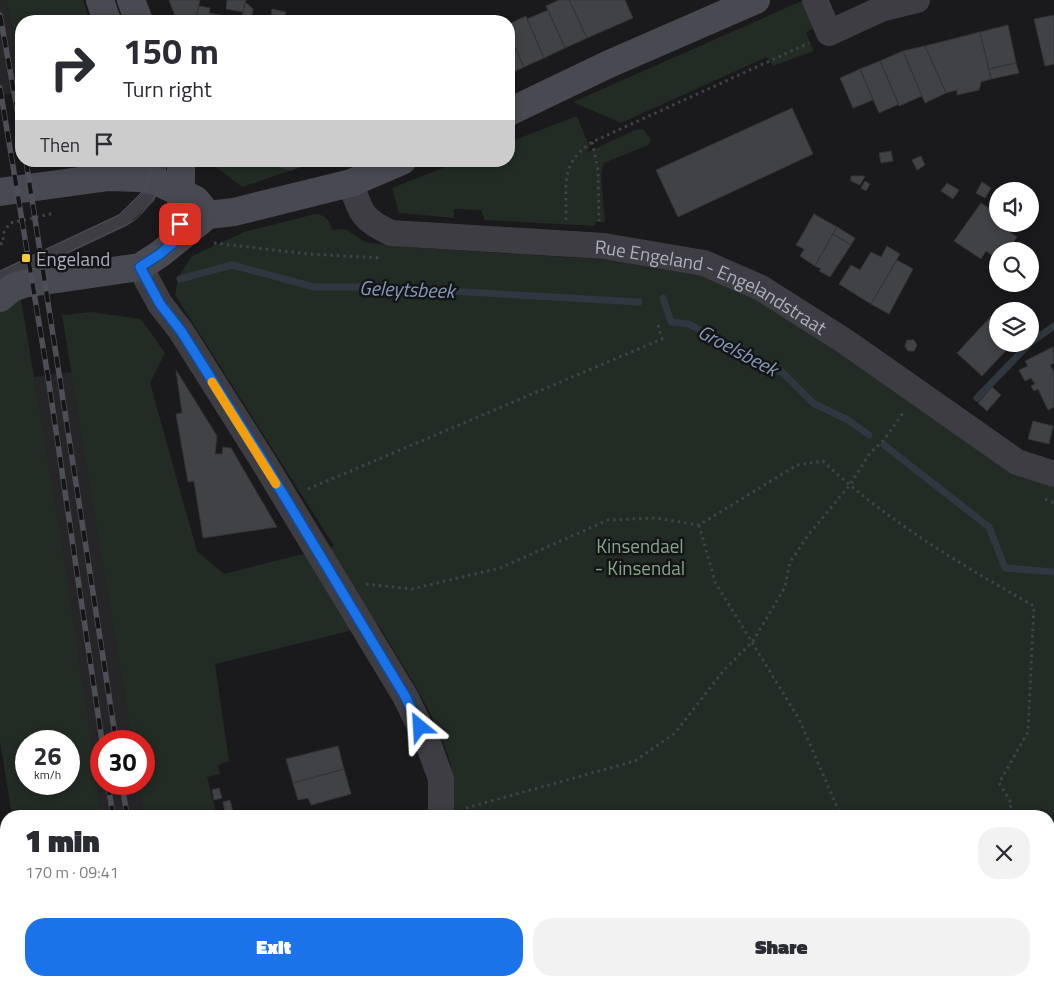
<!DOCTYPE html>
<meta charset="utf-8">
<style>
body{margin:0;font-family:"Titillium Web",sans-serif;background:#f2f2f3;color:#2b2b33;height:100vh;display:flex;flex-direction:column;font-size:19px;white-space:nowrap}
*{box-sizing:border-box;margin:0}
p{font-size:16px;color:#7c7c81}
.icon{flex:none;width:28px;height:28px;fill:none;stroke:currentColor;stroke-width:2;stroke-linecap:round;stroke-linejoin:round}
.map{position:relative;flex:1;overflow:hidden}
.details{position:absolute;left:0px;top:810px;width:1055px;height:176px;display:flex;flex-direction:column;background:#fff;border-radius:20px 20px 0 0;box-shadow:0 2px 8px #0003}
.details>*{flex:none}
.top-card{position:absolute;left:15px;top:15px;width:500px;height:152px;border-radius:20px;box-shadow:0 2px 8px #0003;background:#fff;color:#2b2b33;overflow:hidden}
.tools{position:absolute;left:989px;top:182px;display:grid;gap:10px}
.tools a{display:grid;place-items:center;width:50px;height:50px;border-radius:50%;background:#fff;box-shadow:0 2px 8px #0003;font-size:25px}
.speed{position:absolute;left:15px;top:730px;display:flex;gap:10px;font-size:25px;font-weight:700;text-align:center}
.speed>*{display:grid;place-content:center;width:65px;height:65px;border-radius:50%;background:#fff;box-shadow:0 2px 8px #0003;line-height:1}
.speed small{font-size:12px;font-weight:400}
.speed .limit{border:8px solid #d22;background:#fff;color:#111}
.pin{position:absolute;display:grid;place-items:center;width:42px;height:42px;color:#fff;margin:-21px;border-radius:10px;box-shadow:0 2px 8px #0006}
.me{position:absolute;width:55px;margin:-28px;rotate:333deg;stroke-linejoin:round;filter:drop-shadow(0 0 4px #0008)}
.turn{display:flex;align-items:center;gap:18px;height:105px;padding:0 25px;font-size:22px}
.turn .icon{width:65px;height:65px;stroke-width:2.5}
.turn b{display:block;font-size:35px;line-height:42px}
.then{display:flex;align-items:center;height:48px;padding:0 25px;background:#0003;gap:10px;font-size:19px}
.round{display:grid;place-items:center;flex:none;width:52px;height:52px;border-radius:20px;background:#f2f2f3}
.summary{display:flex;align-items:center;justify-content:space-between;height:85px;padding:0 25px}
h1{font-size:30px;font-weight:800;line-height:38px}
.cta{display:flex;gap:10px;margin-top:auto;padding:10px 25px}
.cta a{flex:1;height:58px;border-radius:20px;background:#1a73e8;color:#fff;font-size:20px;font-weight:800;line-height:58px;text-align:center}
.cta a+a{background:#f2f2f3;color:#2b2b33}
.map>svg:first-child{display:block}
.built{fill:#262629}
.green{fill:#222b24;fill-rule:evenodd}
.water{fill:#2f3741}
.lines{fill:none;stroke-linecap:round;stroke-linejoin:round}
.stream{stroke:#2f3741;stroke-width:7}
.building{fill:#414246;stroke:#343438}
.path{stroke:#414248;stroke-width:3;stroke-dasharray:2.5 4;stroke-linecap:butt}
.lane{stroke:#3d3d43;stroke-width:14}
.street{stroke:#3d3d43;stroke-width:26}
.secondary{stroke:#494a51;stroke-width:28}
.tram{stroke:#4e4f56;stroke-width:1}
.rail-casing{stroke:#4e4f56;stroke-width:5.5}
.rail{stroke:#151517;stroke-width:4;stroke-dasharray:11;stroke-linecap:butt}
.route-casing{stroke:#114b97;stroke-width:12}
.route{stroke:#1a73e8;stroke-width:9}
.slow{stroke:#f59e0b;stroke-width:9}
.poi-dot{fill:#f5ca39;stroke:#151517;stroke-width:2}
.labels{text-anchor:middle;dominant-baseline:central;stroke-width:5;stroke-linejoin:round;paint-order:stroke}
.poi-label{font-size:19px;fill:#acafbc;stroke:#151517;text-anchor:start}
.street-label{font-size:19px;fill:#acafbc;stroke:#151517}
.park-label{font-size:19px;fill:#83a789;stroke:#151517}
.water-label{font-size:20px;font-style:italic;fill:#8399b7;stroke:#151517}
</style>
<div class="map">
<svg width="1054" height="986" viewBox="0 0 1054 986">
<rect width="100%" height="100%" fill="#1a1a1c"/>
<path class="built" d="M0,0H6L21,69V92L0,95Z
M72,372L132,741H101V784H139L144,816H102L34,377Z
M124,980H166L167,986H125Z"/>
<path class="green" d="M6,0H83L88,16L93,15L95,21H21V69Z
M804,0L816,26L806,33L814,51L773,66L767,57L621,123L573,102Z
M577,116L590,148L586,153L635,130L643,129L651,140L648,145L604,163L601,174L605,222H596L595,226L485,220L481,210L454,209V218L399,213L392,188L461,161H509V142Z
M208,161H318L242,187Z
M315,214C326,215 329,220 332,230L345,229L365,242L404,247L612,260L701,274L776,308L1016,474L1054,487V986H415L416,980H1049V816H451C451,804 454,790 453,778C448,732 402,665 378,624L215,664L229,761L218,765L220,774L207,777L217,816H144L139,784H144V741H132L62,315L91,312L141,319L165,353L150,383L197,551L224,574L334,546L175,295L178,277L192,256L244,232Z
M20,294L60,531L102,816H12L0,741V307ZM26,741H69V784H26Z
M31,980H124L125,986H25Z
M166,980H249V986H167Z"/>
<path class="water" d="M262,161H317L290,171Z"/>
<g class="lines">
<path class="stream" d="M180,279L232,265L314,287H380L639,302
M663,298L671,322L689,324L762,364L782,372L813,403L848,420L869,435
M1030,343L1054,326
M977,398L1029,344
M884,445L989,527L1005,568L1054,572"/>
</g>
<path class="building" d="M169,0H200L195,21H177Z
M227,0H246L243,12L226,9Z
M559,0H569L587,38L565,48L546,6Z
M569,0H625L633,18L587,38Z
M245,2L253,9L251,19L242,17Z
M199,6L210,8L209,13L226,16L224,21H195Z
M272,9L286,12L284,21H259V18L270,21Z
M548,10L565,48L544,58L527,19Z
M1054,15V64L1045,66L1034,19Z
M526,16L544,58L524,67L509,34V24Z
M1008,25L1016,63L989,69L980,32Z
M980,32L991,79L981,82L979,90L957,95V90L946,93L925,46Z
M509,34L524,67L509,74Z
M925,46L946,93L925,103L903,51Z
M903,51L922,96L899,106L880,61Z
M880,61L899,104L879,113L860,69Z
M1016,63L1019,73L991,79L989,69Z
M860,69L873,100L853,108L840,78Z
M792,108L813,154L678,217L656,170Z
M891,151L893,161L881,163L879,153Z
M921,156L925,165L917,170L912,160Z
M851,176H865L860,185L851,181Z
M865,181L870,184L866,191L861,188Z
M982,182L991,188L985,198L976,193Z
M947,183L959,190L953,199L941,191Z
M981,203L993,211L991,214L998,218V224H1006L1011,227L1008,231L1017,237L1007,251H998V259L986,251L981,259L954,241Z
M814,214L837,227L815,266L800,256L804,249L796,245Z
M837,227L855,238L851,245L833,234Z
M833,234L851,245L830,277L819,271L821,269L815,266Z
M887,246L900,254L871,304L839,284L851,265L860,270L871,252L881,257Z
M897,260L913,269L889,314L871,304Z
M994,313L998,316V344H1012L982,376L957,353Z
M907,340H914L917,345L914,351H908L905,346Z
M1053,347L1054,363L1050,365L1054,372V407L1048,410L1038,389L1034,391L1031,386L1035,384L1031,378L1025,381L1019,370L1028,366L1025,361Z
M176,370L217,436L215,454H222L223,447L231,448L277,527L203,538L194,481L188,482L176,414L182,413Z
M992,387L1001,395L987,411L978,403Z
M1033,421L1053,426L1049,444L1028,439Z
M338,746L344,769L293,783L286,759Z
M344,769L351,794L311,805L308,798L298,800L293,783Z
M219,788L222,798L214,800L212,790Z
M230,800L234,816H226L223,802Z
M328,980H347L330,985Z
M347,980H373L375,986H330Z"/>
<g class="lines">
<path class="path" d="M592,142L598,170L599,221
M566,220C567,184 559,165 592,142L809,43
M214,243L308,254L382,258
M0,244L3,243V234L10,223L55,213
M308,489L662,339L657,321
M1045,499L1054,503
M699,525L715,582L799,719L841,816
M366,584L412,589L500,568L608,520L656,518L699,525L797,465L823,461C885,520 960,564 1034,606L1028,732L999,783L1012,804L1006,816
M466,808L635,761L675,733L724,670L753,641L785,587L790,562L809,534L849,486L870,453L884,440L903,413
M1049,919L1054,922
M243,980L244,986"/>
<path class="lane" d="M0,278L123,220L149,196L161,161"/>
<g class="street">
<path d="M815,0L829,33L881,9L917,0"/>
<path id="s1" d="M351,183C361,213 361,219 391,233L604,246L704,263L761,288L846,342L1017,462L1054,474"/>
<path d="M140,267L160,304L181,331L263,461L405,696L428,743L441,779V816"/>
<path d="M399,980V986"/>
</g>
<path class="secondary" d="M100,0L107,21
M131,0L139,21
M509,112L609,64L756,0
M181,161V209
M0,192L109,177L139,178L156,181L196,200L208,215
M0,298L12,288L23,284L140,267L160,254L208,215L234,212L351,183L402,161"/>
<path class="tram" d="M105,0L113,21
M117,0L125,21
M0,271L119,215L145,189L154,161
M0,285L134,221C152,205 164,186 167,161"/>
<g class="rail-casing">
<path id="rail" d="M0,15L21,131
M0,88L48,377L102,741
M26,161L116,741
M108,784L113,816
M122,784L127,816
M136,980V986
M148,980V986"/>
</g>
<use href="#rail" class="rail"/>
</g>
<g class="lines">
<g class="route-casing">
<path id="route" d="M180,224L179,238L160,254L140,267L160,304L181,331L263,461L405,696L420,727"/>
</g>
<use href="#route" class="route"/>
<path class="slow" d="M212,382L276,484"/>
</g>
<rect class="poi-dot" x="21" y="253" width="10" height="10" rx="2.5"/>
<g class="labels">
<g class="poi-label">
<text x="36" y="258">Engeland</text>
</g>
<g class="street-label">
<text stroke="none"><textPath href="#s1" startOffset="396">Rue Engeland - Engelandstraat</textPath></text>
</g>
<g class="park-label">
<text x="640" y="545">Kinsendael<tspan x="640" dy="22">- Kinsendal</tspan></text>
</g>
<g class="water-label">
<text transform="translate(407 289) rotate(2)">Geleytsbeek</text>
<text transform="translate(738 350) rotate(28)">Groelsbeek</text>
</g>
</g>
</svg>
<div class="tools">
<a><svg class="icon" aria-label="sound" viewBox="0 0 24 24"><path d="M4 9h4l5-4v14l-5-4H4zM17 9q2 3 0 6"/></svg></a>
<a><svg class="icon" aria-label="search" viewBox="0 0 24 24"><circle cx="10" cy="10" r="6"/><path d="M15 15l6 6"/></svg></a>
<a><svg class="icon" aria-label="layers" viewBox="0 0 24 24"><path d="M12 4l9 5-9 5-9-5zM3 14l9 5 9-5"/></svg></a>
</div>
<div class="speed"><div>26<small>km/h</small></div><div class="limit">30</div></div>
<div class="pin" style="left:180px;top:224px;background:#d93025"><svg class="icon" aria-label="arrive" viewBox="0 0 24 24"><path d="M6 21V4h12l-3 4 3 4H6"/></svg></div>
<svg class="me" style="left:420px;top:727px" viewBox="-20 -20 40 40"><path d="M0-17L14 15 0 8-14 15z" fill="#1a73e8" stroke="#fff" stroke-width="4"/></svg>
<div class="top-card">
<div class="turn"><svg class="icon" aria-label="right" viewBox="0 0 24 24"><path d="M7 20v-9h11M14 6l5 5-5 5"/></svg><div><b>150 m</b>Turn right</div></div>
<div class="then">Then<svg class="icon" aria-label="arrive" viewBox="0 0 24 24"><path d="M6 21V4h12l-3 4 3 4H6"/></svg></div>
</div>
<section class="details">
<div class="summary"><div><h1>1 min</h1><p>170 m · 09:41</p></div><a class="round"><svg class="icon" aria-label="close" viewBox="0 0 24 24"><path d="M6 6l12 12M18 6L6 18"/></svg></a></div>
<div class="cta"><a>Exit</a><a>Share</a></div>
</section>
</div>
